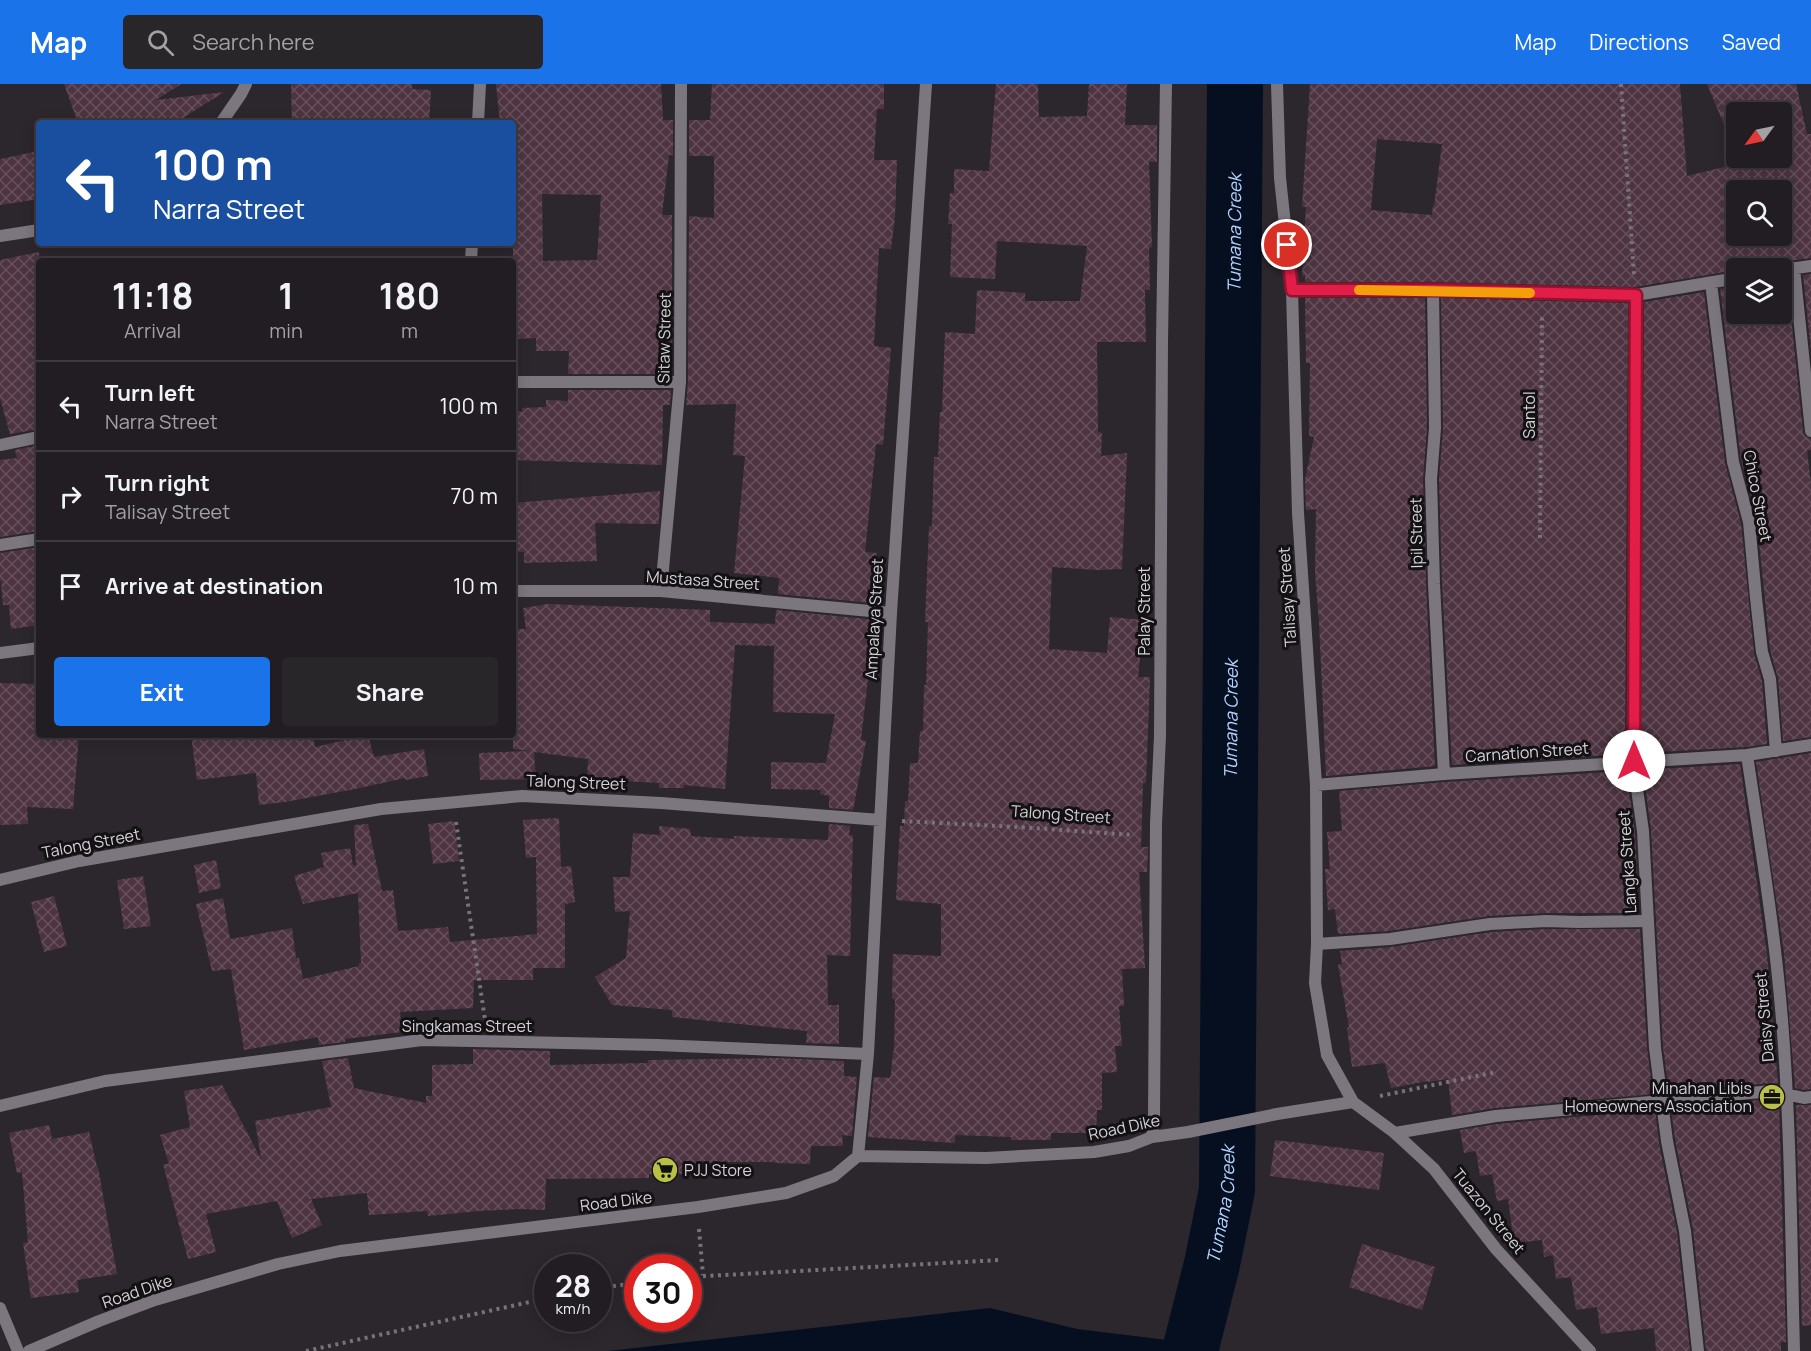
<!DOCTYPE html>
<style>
body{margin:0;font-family:Manrope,sans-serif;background:#29262a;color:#f1f3f6;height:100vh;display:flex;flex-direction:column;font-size:22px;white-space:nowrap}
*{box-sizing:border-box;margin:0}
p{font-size:20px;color:#a2a2a5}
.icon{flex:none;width:33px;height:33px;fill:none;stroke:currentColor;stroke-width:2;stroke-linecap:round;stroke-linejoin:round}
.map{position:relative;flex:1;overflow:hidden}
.panel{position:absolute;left:36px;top:174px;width:480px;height:480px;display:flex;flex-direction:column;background:#211d22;border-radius:6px;box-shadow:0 3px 15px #0003,0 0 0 2px #3e3b40}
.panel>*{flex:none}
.hud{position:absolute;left:36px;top:36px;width:480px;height:126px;border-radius:6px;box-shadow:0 3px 15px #0003,0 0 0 2px #3e3b40;background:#1a4fa0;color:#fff;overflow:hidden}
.needle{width:39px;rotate:237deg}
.tools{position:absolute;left:1726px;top:18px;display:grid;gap:12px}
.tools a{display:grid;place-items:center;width:66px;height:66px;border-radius:6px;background:#211d22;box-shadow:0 3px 15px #0003,0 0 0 2px #3e3b40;font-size:30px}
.speed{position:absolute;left:534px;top:1170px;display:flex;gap:12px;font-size:30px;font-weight:700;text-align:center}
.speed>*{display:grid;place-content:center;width:78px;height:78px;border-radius:50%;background:#211d22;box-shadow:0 3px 15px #0003,0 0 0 2px #3e3b40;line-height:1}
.speed small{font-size:15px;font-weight:400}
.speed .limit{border:9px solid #d22;background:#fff;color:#111}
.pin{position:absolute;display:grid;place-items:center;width:51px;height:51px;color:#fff;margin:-26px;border:3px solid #fff;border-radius:50%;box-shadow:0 2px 6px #0007}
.me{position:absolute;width:66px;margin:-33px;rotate:0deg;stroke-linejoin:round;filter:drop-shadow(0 0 4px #0008)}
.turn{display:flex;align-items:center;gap:21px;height:126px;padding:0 18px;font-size:27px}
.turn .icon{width:78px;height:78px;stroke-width:2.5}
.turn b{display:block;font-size:42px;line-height:51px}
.eta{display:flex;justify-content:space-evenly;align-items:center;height:102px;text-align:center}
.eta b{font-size:36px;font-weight:700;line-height:42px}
.cta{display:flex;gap:12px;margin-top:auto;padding:12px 18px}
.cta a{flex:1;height:69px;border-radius:6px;background:#1a73e8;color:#fff;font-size:24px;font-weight:700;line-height:69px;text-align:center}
.cta a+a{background:#29262a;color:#f1f3f6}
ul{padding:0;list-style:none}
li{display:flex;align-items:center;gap:18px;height:90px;padding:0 18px;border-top:2px solid #3e3b40}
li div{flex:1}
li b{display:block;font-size:22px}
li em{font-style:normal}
header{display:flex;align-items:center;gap:36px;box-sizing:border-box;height:84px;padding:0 30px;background:#1a73e8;color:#fff}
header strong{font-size:28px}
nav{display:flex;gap:33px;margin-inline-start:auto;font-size:21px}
.search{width:420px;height:54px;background:#29262a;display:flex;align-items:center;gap:15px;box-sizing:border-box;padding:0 21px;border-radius:6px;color:#a2a2a5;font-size:22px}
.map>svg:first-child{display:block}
.water{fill:#050f20}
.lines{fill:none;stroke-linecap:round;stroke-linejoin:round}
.river{stroke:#050f20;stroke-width:56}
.building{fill:url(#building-cross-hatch);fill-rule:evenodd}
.path{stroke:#777378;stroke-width:4;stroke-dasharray:3 4.5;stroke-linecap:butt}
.service{stroke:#7c767e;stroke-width:12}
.pedestrian{stroke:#7c767e;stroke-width:12}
.minor{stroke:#7c767e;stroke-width:12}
.route-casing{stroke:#92132f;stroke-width:15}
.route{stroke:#e11d48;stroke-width:10}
.slow{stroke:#f59e0b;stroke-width:10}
.labels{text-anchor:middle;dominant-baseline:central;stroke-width:6;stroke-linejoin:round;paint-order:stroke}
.street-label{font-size:16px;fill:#d5d2d6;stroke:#131114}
.poi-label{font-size:16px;fill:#d5d2d6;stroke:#131114;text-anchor:end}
.water-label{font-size:18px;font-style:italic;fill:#b4d1fe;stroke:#131114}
</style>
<header>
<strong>Map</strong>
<div class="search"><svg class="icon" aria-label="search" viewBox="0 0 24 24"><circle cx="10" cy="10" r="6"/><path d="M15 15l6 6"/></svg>Search here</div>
<nav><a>Map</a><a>Directions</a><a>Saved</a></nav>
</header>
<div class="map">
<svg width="1811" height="1267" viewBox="0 0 1811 1267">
<defs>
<pattern id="building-cross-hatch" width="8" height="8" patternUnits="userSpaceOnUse" patternTransform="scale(1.5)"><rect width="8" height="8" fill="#4d3440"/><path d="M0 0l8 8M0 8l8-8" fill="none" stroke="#66505b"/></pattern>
</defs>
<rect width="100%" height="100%" fill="#2c272d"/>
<path class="water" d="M990,1224L1077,1245L1192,1259L1217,1267H608Z"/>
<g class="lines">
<path class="river" id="s1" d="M1191,1267L1192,1259L1212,1180L1227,1106L1235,0"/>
</g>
<path class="building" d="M64,0H181L156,16L224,8L175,39H78Z
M291,0H412V5L431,6L429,39H292Z
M496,0H661L663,36H673V71H669L662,131H672V290H568L569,267H536V254L513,255L516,177H513V39H500ZM542,110L601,111L597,176L543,177Z
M712,0H884V25H877L874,76H897L895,133L891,165L879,164L874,262L891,264L883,361L876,360L865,468L877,469L872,519L778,510L779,494L734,489L745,372L733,371L736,320L686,321L688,298L689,132L714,134V72H689V36H710Z
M996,0H1038L1039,33L1087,32L1089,0H1127L1125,41H1157V78H1149L1152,163L1149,164L1150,206H1145L1146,258H1097L1098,348L1102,349L1101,372L1127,369L1122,485L1097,486L1052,483L1049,565L1107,569L1110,533L1144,536L1138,593H1150L1146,699H1143L1141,763H1148L1147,788H1139L1145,884L1122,885L1124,922H1119L1122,962H1115L1117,988L1102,989V1026H1097L1096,1049H1051V1056H1011V1053L955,1051V1059L868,1053L874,993L890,994L891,990L893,967H894L895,915H892L893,870L941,872V820L896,816L900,742H904L905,717H908L910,679H918L920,647H923L924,601H926L928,538H925L929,442H932L934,373H938L940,328H942L945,248L975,250L977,206L1025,209V217H1080L1087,162L997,157L995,195L950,193L952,140H948L950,109H954V85L989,87Z
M1310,0H1680L1687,92L1740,79L1738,74H1782V28H1737V72L1707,0H1796L1807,50H1811V174L1781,178L1777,180L1774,184H1737V186L1635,203L1433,198H1305V192L1302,191L1306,123H1302ZM1377,55L1442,60L1434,122L1433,121L1432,131L1371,126ZM1737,106H1782V152H1737Z
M39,67V115L0,121V75Z
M39,168V266L33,267L39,300V345L10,350L0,314V176Z
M1811,190V267L1803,191Z
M1782,194H1787L1803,348L1805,352L1811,355V366H1807L1811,400V653L1783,657L1778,594L1770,566L1757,437L1741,376L1720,205L1737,202V230H1782Z
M1704,208L1725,379L1741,439L1754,569L1762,597L1767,660L1746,663L1641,669L1644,218Z
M1305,214H1425L1427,344L1423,395L1426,500L1435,682L1326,692L1319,538L1315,488L1316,425L1306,426L1305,395L1314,353L1309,352L1310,279H1306Z
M1441,214L1628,219L1625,670L1452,681L1442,500L1439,395L1443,344Z
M568,306H671L670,321H663L662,381L513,376V327L522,328V324L546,323V316L568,317Z
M39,361V447L0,453V376L17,374L15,366Z
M660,407L659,440L595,439L597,477L524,479V468H513V419Z
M39,463V541L11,545L9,521H3L1,497H0V469Z
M548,520L710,526V538L775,540L776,526L877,536L871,594H868L861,656L866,657L853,726L829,724V712L820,710L821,706L771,705V678L826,679L835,630L773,628L774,562L735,561L725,705L684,701V704H659V699L587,695L588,675L534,668L536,695L480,696L479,669L530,667L513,665V545H526L523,524Z
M0,599L39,600V651H79L73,725L27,723L28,740L0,741Z
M191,651H313L315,663L368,651L374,673L424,665L428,692L405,696V694L355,705L285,718L259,721L256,689L197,696Z
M1811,669V1005L1804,1006L1795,1004L1784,869L1756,678Z
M1740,680L1767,870L1778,1000L1771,999L1669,1008L1663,963L1651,746L1643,686Z
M1626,687L1635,748L1639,829H1545L1489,832L1389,847L1338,850L1335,825L1328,826L1325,785H1330L1327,748L1342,747L1339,707L1445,698Z
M559,734L561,783L571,782L575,818L565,820V884H533V896H474L473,924L400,928L402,948L345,955V958L319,961L318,953L244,966L231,885L212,887L196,820L223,814L230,855L292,844L296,874H299L303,895L359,882V879H361L358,809L303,820L294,792L324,783L321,769L350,764L353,781H356L354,741L368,740L382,807L393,806L398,847L448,843L450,858L537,850L536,773L526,774L523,736Z
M454,737L459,777L433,780L428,740Z
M829,740L850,742L849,751H853L850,872L827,871L828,921H839V960L806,959L807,947L672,933V926L612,921L595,893L626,874L630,827L615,828L613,793H630L633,749L660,751L659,742L690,745L691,752L734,755V752L828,756Z
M216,776L221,804L199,809L194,781Z
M143,792L151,842L124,845L117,796Z
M54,812L67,862L44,868L31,818Z
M1545,845H1640L1647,964L1653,1010L1495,1024L1452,1031L1448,995L1428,998V997L1391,1004L1385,979L1352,983L1347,944L1349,943L1338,881L1342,880L1340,867L1391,863L1491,848Z
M473,965L550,967V981L648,979V976L778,974L844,977V992L857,993L852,1052L842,1051L843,1062H811L810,1080L774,1079V1078H713V1083H692V1090H649V1094L546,1095L545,1126L519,1125L479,1127L428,1132L427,1127L369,1131L367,1109L311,1115L322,1141L292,1154L277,1117L206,1130L216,1168L188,1175L163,1080H169L160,1051L190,1043L184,1007L222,1001L261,1075L255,1037L331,1023L322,977L348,974L354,1004L426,1019V1012H432V981L473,980Z
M1771,1015L1779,1017L1786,1258H1781V1267H1706L1693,1145L1675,1056L1671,1024Z
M1796,1021H1811V1241L1802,1242Z
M1655,1026L1659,1059L1677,1148L1690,1267H1656L1654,1244L1601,1250L1597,1223L1576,1226L1571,1193L1556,1195L1553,1171L1544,1173L1542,1156L1514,1159L1508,1115L1497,1117L1492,1090L1480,1092L1476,1067L1464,1069L1460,1046L1497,1040Z
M49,1041L52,1055L89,1048L97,1083H98L117,1190L77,1196L79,1208L31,1214L23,1159L28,1158L22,1088L17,1089L9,1049Z
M1275,1056L1384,1069L1379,1106L1270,1092Z
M1362,1160L1435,1183L1422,1226L1349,1203Z"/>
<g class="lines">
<path class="path" d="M1621,0L1634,191
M1540,454L1542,230
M902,737L1017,743L1134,751
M456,738L485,936
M1380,1012L1496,988
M699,1145L703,1191
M688,1193L1000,1176
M598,1204L638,1199
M306,1267L548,1214"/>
<path class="service" d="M0,461L39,455"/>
<path class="pedestrian" d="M1317,860L1390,855L1490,840L1545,837L1579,838L1648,837
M1395,1049L1496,1032L1662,1017"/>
<path class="minor" d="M1277,0L1280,94L1292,206L1298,429L1316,701L1317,860L1315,899L1327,971L1353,1018L1395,1049L1434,1085L1496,1165L1590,1267
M221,39L241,10L246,0
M478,39L480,0
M0,152L39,146
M471,177L472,159
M1794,184L1811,347
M1782,186L1811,182
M1711,199L1733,378L1749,438L1756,514L1762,568L1770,595L1776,667
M1292,206H1433L1636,211L1737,194
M1433,206L1435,344L1431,395L1434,500L1444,690
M1636,211L1633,677L1643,747L1655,964L1667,1057L1685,1147L1698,1267
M513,298H680
M0,361L39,353
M513,507H661L891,529
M661,507L680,298L681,0
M0,569L39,564
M1747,671C1760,759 1775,847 1782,936C1791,1046 1791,1157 1794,1267
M1316,701L1444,690L1747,671L1811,661
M0,796L79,777L381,725L522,712L661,719L880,736
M1662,1017L1772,1007L1804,1014L1811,1013
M0,1022L105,997L422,956L657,961L868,970
M1152,1053L1154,1032L1156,740L1160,652L1162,258L1166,0
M858,1072L868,970L891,529L926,0
M0,1224L18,1267
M29,1267L99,1237L155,1216L278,1180L340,1167L698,1123L786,1109L834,1092L858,1072L986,1074L1094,1068L1129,1062L1152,1053L1188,1048L1277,1030L1353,1018"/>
</g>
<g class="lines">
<g class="route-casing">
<path id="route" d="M1287,161L1292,206H1433L1636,211L1634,677"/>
</g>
<use href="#route" class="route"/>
<path class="slow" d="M1359,206L1530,209"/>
</g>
<defs>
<g id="office-disc" transform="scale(1.35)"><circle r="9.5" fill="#b9c046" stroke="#131114"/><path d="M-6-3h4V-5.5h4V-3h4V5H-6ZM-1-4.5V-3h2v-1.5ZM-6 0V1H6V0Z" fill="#111"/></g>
<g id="supermarket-disc" transform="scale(1.35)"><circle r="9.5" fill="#b9c046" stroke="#131114"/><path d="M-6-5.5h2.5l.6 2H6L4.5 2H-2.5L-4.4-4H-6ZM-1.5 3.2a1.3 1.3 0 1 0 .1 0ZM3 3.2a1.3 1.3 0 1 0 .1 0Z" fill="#111"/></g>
</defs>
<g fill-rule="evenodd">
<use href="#office-disc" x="1772" y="1013"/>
<use href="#supermarket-disc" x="665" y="1086"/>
</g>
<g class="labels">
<g class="street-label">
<text transform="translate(664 254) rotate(-89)">Sitaw Street</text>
<text transform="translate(1529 331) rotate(-90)">Santol</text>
<text transform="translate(1758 412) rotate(79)">Chico Street</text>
<text transform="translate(1416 449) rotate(-91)">Ipil Street</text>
<text transform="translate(703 496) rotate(4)">Mustasa Street</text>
<text transform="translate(1287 513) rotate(-94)">Talisay Street</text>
<text transform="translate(1144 527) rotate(-90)">Palay Street</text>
<text transform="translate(874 535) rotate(-87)">Ampalaya Street</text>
<text transform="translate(1527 668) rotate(-4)">Carnation Street</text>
<text transform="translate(576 698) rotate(2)">Talong Street</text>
<text transform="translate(1061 730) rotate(4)">Talong Street</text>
<text transform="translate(91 759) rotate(-11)">Talong Street</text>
<text transform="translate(1627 778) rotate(-94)">Langka Street</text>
<text transform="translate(1764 933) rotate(-95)">Daisy Street</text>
<text x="467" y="942">Singkamas Street</text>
<text transform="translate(1124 1043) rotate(-12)">Road Dike</text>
<text transform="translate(616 1117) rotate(-7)">Road Dike</text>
<text transform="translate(1489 1127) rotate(51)">Tuazon Street</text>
<text transform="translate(137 1207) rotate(-19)">Road Dike</text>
</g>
<g class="poi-label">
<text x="1752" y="1004">Minahan Libis<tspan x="1752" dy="18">Homeowners Association</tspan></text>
<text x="684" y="1086" text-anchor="start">PJJ Store</text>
</g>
<g class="water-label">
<text stroke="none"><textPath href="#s1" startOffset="1122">Tumana Creek</textPath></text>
<text stroke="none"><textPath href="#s1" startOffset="636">Tumana Creek</textPath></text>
<text stroke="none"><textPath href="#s1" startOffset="150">Tumana Creek</textPath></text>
</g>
</g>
</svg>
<div class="tools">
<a><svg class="needle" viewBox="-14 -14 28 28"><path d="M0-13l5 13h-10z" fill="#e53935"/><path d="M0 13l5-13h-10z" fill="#a2a2a5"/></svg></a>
<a><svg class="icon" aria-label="search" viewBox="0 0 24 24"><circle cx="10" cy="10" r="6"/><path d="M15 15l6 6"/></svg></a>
<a><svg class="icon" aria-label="layers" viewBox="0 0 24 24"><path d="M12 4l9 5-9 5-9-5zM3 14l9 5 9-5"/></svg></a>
</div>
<div class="speed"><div>28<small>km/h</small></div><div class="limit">30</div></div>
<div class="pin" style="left:1287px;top:161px;background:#d93025"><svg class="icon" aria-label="arrive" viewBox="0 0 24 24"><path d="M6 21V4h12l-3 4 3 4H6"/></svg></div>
<svg class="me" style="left:1634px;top:677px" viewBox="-20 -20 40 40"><circle r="19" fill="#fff"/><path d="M0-13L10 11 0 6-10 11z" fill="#e11d48"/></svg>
<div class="hud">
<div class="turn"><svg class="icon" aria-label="left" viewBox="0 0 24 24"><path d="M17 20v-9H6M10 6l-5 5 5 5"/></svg><div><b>100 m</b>Narra Street</div></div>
</div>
<section class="panel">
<div class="eta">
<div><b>11:18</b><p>Arrival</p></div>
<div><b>1</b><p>min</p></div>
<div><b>180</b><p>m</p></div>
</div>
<ul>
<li><svg class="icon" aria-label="left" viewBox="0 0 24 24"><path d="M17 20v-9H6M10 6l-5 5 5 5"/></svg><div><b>Turn left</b><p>Narra Street</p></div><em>100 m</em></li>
<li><svg class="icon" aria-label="right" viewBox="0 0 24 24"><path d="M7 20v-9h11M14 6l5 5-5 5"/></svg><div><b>Turn right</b><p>Talisay Street</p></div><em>70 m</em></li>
<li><svg class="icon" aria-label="arrive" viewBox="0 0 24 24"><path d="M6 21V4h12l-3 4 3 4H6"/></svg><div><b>Arrive at destination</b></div><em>10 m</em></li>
</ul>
<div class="cta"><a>Exit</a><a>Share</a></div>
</section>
</div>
